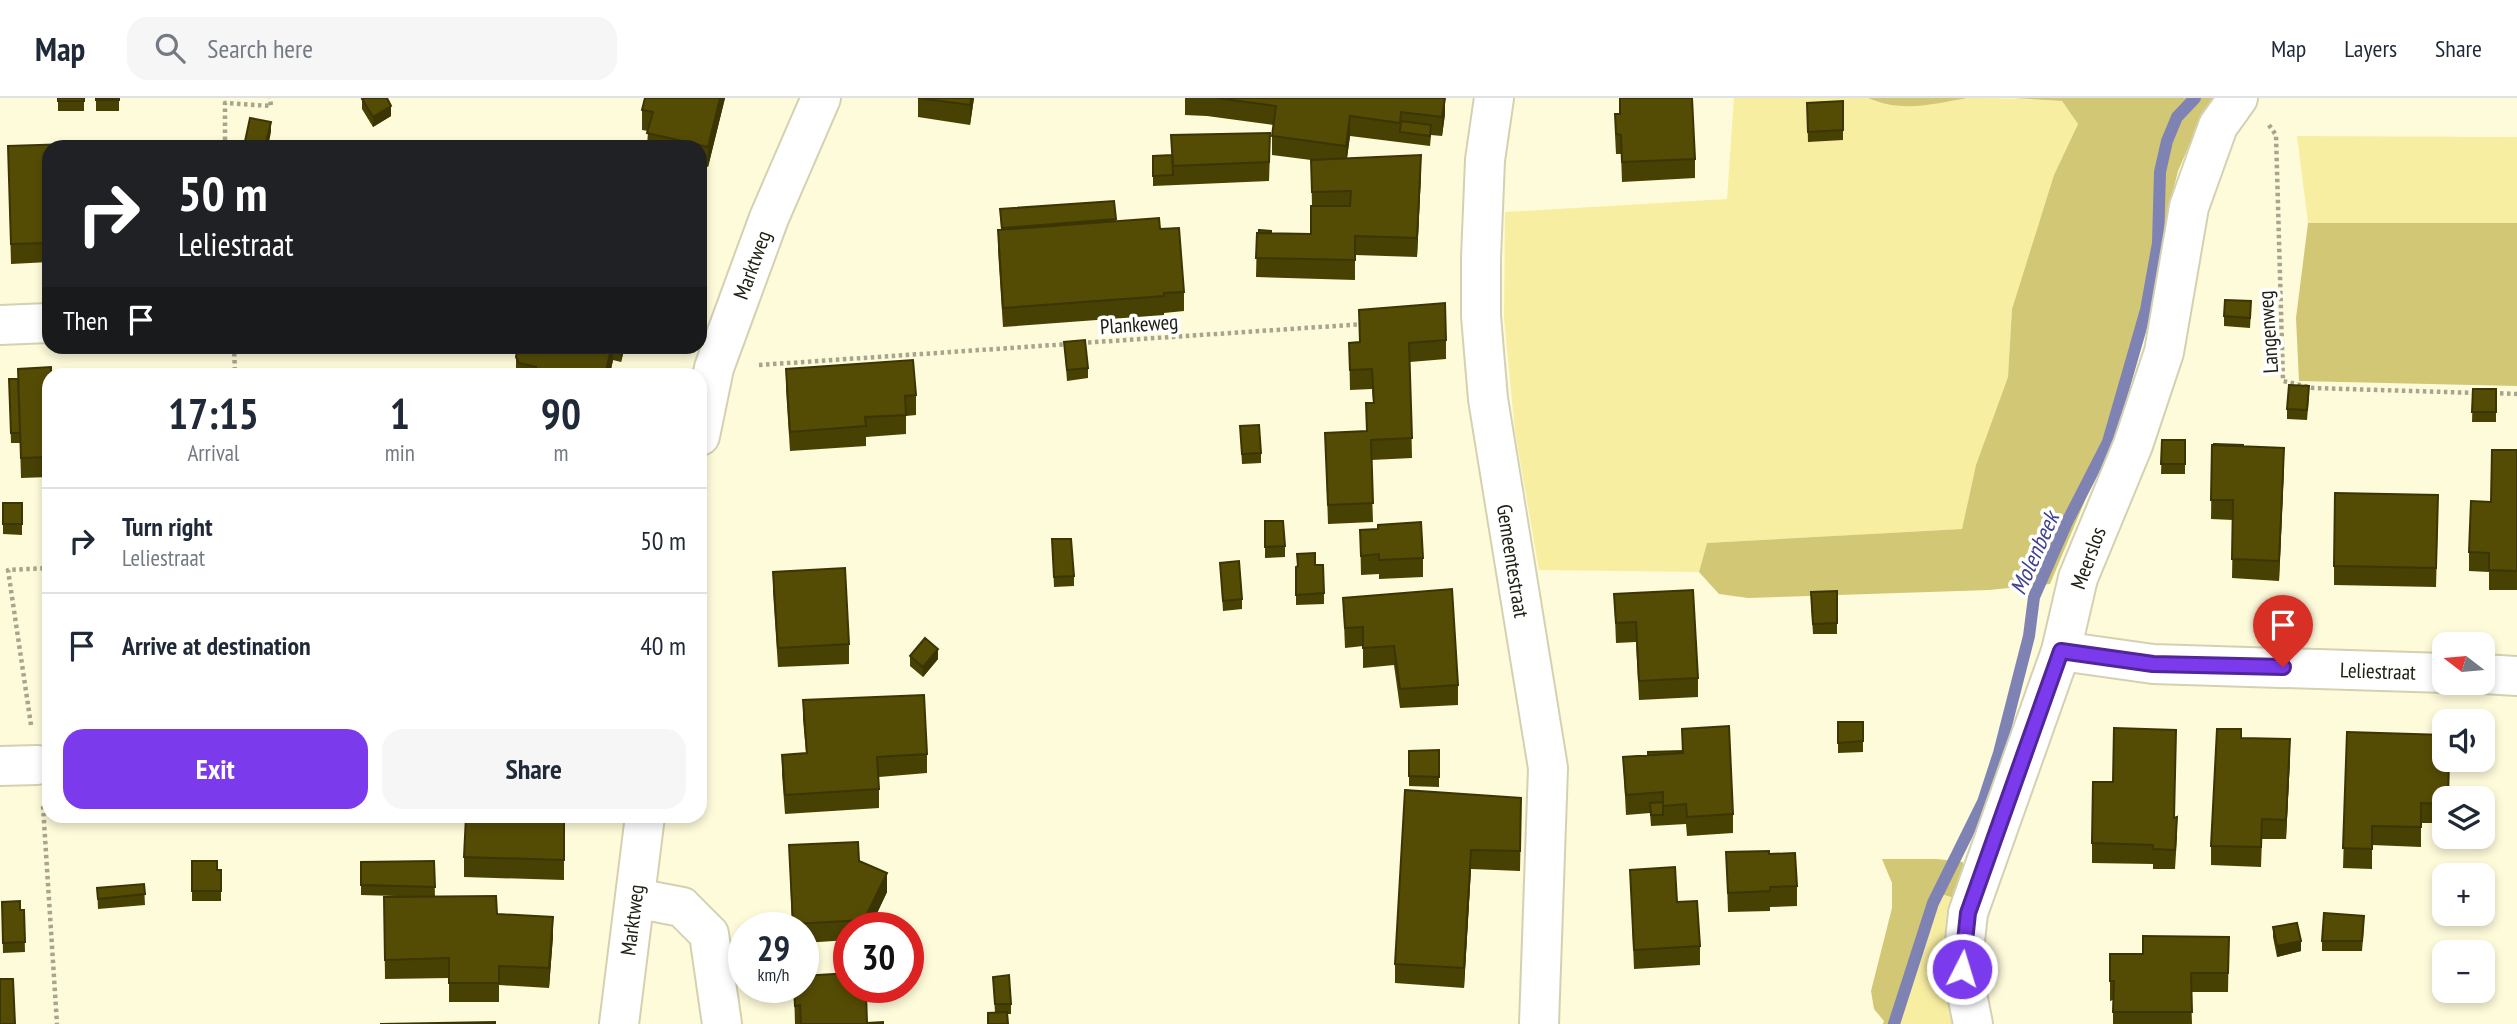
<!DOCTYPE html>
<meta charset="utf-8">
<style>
body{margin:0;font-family:"PT Sans Narrow",sans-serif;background:#f6f6f7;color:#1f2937;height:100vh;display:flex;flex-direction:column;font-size:26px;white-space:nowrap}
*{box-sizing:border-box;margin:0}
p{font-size:23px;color:#747a83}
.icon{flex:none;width:38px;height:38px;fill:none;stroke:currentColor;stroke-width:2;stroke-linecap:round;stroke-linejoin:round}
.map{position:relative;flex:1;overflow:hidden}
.panel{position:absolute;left:42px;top:270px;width:665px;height:455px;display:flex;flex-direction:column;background:#fff;border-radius:21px;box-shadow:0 4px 10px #0003}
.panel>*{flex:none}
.hud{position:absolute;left:42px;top:42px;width:665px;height:214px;border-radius:21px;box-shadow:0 4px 10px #0003;background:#202124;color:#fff;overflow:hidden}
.needle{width:46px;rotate:286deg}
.fabs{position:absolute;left:2432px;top:534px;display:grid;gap:14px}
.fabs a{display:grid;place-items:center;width:63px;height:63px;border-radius:14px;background:#fff;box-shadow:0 4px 10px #0003;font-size:35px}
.speed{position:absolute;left:728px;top:814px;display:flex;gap:14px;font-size:35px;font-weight:700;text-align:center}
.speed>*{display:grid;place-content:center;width:91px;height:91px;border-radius:50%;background:#fff;box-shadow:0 4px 10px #0003;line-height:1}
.speed small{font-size:18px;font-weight:400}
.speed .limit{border:10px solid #d22;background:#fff;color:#111}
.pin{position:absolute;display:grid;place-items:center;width:60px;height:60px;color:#fff;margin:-72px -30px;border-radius:50% 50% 50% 0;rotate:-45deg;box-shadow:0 0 7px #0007}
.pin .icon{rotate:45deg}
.me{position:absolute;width:77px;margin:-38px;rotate:5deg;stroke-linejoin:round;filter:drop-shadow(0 0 5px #0008)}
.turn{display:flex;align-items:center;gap:24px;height:147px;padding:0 21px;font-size:32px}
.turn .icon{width:91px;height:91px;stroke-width:2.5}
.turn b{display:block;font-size:49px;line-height:60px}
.then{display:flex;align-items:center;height:66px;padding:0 21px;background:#0003;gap:14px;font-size:26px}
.eta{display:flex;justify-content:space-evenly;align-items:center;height:119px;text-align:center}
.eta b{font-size:42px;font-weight:600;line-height:49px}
.primary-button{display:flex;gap:14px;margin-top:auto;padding:14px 21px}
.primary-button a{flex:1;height:80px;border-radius:21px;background:#7c3aed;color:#fff;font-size:28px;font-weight:600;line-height:80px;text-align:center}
.primary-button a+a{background:#f6f6f7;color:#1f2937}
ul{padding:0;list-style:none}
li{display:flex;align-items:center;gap:21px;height:105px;padding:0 21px;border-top:2px solid #e0e1e3}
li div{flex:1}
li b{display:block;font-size:26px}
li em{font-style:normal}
header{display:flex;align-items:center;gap:42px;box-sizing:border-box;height:98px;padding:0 35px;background:#fff;border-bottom:2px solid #e0e1e3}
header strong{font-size:33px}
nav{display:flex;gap:38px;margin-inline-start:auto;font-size:24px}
.search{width:490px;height:63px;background:#f6f6f7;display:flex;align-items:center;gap:18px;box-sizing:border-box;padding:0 24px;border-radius:21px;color:#747a83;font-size:26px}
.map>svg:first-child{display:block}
.green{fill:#f8eea2}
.forest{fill:#d1c775}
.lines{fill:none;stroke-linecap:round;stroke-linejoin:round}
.stream{stroke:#7e83b3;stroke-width:12}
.street-casing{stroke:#d4d1b2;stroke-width:42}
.secondary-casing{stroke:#d4d1b2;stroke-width:42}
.path{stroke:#a7a58d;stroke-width:4.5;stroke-dasharray:3.5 3.5;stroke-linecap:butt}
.street{stroke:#fff;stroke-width:38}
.secondary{stroke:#fff;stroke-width:38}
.wall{fill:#484104}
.shaded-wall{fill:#3b3504}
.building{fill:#544c05;stroke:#3b3504;stroke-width:2}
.route-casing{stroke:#51269a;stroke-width:18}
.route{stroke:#7c3aed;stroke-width:12}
.labels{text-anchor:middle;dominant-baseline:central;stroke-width:7;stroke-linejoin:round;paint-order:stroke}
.street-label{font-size:21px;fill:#212014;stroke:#fff}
.water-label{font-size:23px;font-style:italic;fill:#3f3f93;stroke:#fff}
</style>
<header>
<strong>Map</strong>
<div class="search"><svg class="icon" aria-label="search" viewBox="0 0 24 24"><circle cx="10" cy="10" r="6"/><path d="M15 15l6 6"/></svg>Search here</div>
<nav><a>Map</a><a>Layers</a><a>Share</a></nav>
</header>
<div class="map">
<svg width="2517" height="926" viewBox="0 0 2517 926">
<rect width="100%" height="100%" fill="#fefbdb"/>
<path class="green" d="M1734,0H1868C1907,17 1931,2 1969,0C2000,0 2031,1 2062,3L2078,26L2054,77L2012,211L2008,279L1976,367L1962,431L1707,445L1699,474L1539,472L1515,334L1504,220L1505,114L1727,101Z
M2297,38L2517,39V125H2308Z
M1938,795L1954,800L1939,858L1953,926H1898Z"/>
<path class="forest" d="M1868,0H1967C1932,6 1902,15 1868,0Z
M2012,0H2224L2195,34L2178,73L2168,113L2158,181L2135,266L2084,405L2050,486L1989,492L1748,500L1719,496L1699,474L1707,445L1962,431L1976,367L2008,279L2012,211L2054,77L2078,26L2062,3Z
M2308,125H2517V288L2299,283L2296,220Z
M1882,761H1937L1963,764V774L1954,800L1938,795L1898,926H1883L1884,923L1874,911L1871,893L1892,810V785Z"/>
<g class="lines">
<path class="stream" d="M1894,926L1933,805L1983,704L1999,655L2029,538L2034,499L2067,424L2108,344L2146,212L2158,145L2160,74L2167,43L2177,19L2195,0"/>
<g class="street-casing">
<path id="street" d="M1494,0L1485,62L1481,160V218L1488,301L1548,670L1539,926
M0,227L49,225
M2061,553L2153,566L2445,575
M2483,576L2517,578
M0,668L37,667
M635,800L682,809L709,836L722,926
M1973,926L1962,871L1968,815L2061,553L2078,480L2133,347L2164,254L2189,109L2218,28L2238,0"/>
</g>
<g class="secondary-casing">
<path id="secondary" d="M700,338L714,270L769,120L821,0
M619,926L645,718"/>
</g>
<path class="path" d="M2269,27L2276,37L2283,283L2313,290L2478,295
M225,49V5L271,8L270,0
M1081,245L1365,226
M234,248L235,276
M759,267L1069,246
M2493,295L2517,296
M31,627L8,472L49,470
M43,708L57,926"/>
<use href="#street" class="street"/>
<use href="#secondary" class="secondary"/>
</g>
<path class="wall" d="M58,0H84V13H58Z
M96,0H119V13H96Z
M645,0H725L708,69L700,67V49H647L648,33L642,32V12Z
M918,0H974L970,27L918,19Z
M1185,0H1445V16L1442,38L1431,37L1430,48L1350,38L1347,60L1421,76L1417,159L1355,157V182L1256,179L1257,135L1311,136L1312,108L1311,62L1272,57V38L1273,27L1207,18L1185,17Z
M1619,0L1695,61V80L1622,84L1621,56H1616L1615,36V16H1619Z
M362,1L391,18L373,29L362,11Z
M1843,3V42L1808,44L1807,5Z
M1171,37L1270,54L1269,83L1153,88V58L1172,57Z
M8,48L49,49V164L11,166Z
M1114,103L1116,123L1160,131L1184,194V213L1164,215V217L1003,229L998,152V132H1001L1000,111Z
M1359,212L1446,242V261L1410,264L1412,360L1371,362L1373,424L1328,426L1325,335L1366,333V305H1373L1372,291L1350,292L1349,245L1360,244Z
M2251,213L2250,230L2224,228V218Z
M1064,244L1088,270V280L1067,283Z
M336,248H351L350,252Z
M518,248H625L621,264L613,262L610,276H516V259Z
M786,271L916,297V317L906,318V336L866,339V348L790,353L786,291Z
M49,276V379L21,380L20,345H11L9,281Z
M2473,291H2496V324H2472Z
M2309,298L2307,322L2287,321V311Z
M1240,328L1261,355V365L1242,366Z
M2162,342H2185V376H2161Z
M2212,347L2243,348L2284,369L2279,483L2232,480L2233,422L2211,421Z
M2517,352V492H2489V474L2469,473V454L2491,404Z
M3,405H22V437L3,436Z
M2438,417L2436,489L2334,487V468Z
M1265,423L1285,448V459L1265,460Z
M1378,431L1423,460V479L1379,481V476L1361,477L1360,432Z
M1052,441L1074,478V488L1054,489Z
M1297,456L1315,467L1324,495V506L1296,507V469H1297Z
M1220,465L1242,501V511L1223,513Z
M773,474L849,546V566L778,569L773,493Z
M1837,493V536H1813L1811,504Z
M1614,496L1698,580V599L1639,602L1636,544L1616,545Z
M1343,500L1458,587V607L1400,610L1394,567L1363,570V548L1345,550Z
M910,558L938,561L923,579L910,568Z
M803,602L927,656V675L879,679V710L785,716L782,676V657L806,655L803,621Z
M1838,624H1863V654L1838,655Z
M1682,631L1733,716V735L1687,738L1686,726L1651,728L1650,715L1626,717L1623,659L1648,657L1682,653Z
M2347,634L2445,700V725H2421V749L2372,747V771L2343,770Z
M2241,640L2290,660L2286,741H2262L2261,769L2211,767V748Z
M2176,651L2174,719L2177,739L2175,771H2153V766L2092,765V745Z
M1439,652V689L1409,688V653Z
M1405,692L1521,720L1520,773L1471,771L1464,890L1395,885V866Z
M564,718V782L464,779V759Z
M789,747L859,763L887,794L870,830H849V842L803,845V830H792Z
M1726,754L1769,756L1797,788V808L1770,809V813L1728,814Z
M192,763L217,772H221V803H192Z
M434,763L435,799L497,816L553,838L549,890L499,887V904H449V880L385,881L384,799H428L361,797V764Z
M1630,772L1677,804L1700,848V867L1634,871Z
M144,786L145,807L98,811L97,790Z
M2,804L20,812H24L25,854L3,855Z
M2364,828L2362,853H2322V843Z
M2273,829L2301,853L2277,859L2273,839Z
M2229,839L2228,894H2191L2192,926H2113V902L2110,903V856H2143Z
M993,879L1011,906V916H1007L1008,926H988V915H995Z
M794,889L854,896L867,925L883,926H795Z"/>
<path class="shaded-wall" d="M720,0H725L708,69V49Z
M971,0H974L970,27V7Z
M1445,0V16L1442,38V19Z
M391,8V18L373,29V19Z
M1350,18V38L1346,67V48Z
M271,24V34L268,49H265Z
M1421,57V76L1417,159V140Z
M612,248H613V262L610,276H605Z
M621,248H625L621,264Z
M2284,350V369L2279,483V463Z
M938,551V561L923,579V569Z
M2290,641V660L2286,741V722Z
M1471,752V771L1464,890V870Z
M887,775V794L870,830H864V822Z
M553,819V838L549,890V870Z
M2301,843V853L2277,859V848Z"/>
<path class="building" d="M58,0H84V3H58Z
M96,0H119V2H96Z
M364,0H387L391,8L373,19L362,1Z
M645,0H720L708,49L647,35L653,14L642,12Z
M918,0H971L970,7Z
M1217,0H1445L1442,19L1401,14L1400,25L1350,18L1346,48L1272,38L1276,8Z
M1620,0H1692L1695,61L1622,64L1621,37L1616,36L1615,16H1620Z
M1843,3V32L1808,34L1807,5Z
M250,20L271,24L265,49H251L244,48Z
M1401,23L1431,27L1430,38L1400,34Z
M1270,35L1269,64L1173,68L1171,37Z
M70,46V49H49V145L11,146L8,48Z
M1172,57L1173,77L1153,78V58Z
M1421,57L1417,140L1355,138V162L1256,160L1257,135L1311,136V108H1350L1351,93L1312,94L1311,62Z
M1114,103L1116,121L1002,130L1000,111Z
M1159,120L1160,131L1179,130L1184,194L1164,195V198L1003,210L998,132Z
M1259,132L1271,133V135H1259Z
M2225,202L2251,203L2250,220L2224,218Z
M1445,205L1446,242L1409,245L1412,340L1371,342L1373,405L1328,407L1325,335L1367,333L1366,305H1374L1372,271L1350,272L1349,245L1360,244L1359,212Z
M1085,242L1088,270L1067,272L1064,244Z
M518,248H612L605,276H553L535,272L536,269L519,265L516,259Z
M913,262L916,297L905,298L906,317L865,319L866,328L790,334L786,271Z
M51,269V276H49V359L21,360L18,271Z
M9,281H18L20,335H11Z
M2289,287L2309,288L2307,312L2287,311Z
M2473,291H2496V314H2472Z
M1259,327L1261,355L1242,356L1240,328Z
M2162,342H2185V366H2161Z
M2214,346L2243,347V348L2214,347Z
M2212,347L2284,350L2279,463L2232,461L2233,402H2211Z
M2492,352H2517V473L2489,472V455L2469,454L2471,403L2491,404Z
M2335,395L2438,397L2436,470L2334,468Z
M3,405H22V426H3Z
M1265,423H1283L1285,448L1265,449Z
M1421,424L1423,460L1379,462V456L1361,458L1360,432L1378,431V427Z
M1052,441H1071L1074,478L1054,479Z
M1315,455V467H1323L1324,495L1296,497V469L1298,468L1297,456Z
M1239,463L1242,501L1223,503L1220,465Z
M845,470L849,546L778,550L773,474Z
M1452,491L1458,587L1400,591L1394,548L1363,550V529L1345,530L1343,500Z
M1693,492L1698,580L1639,583L1636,524L1616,525L1614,496Z
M1837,493V525L1813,526L1811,494Z
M925,540L938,551L923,569L910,558Z
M924,597L927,656L877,659L879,691L785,697L782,657L807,655L803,602Z
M1838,624H1863V643L1838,645Z
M1729,628L1733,716L1687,719L1686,706L1663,708V694L1626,697L1623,659L1683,655L1682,631Z
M2114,630L2176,632L2174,720L2177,719L2175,752L2153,751V747L2092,745L2093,684H2113Z
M2217,631H2241V640L2290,641L2286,722L2262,721L2261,749L2211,748Z
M2347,634L2445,637V662H2449L2448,700H2445V706L2421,705V729L2372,728V751L2343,750Z
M1439,652V679L1409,678V653Z
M1683,653V655L1648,657V654Z
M1405,692L1521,700L1520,753L1471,752L1464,870L1395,866Z
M1663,704V717H1651L1650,705Z
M466,718H564V762L464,759Z
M858,744L859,763L887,775L864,822L793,826L789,747Z
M1769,753V756L1795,755L1797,788L1770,789V793L1728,795L1726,754Z
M192,763H217V772H221V793H192Z
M434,763L435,789L361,787V764Z
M1675,769L1677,804L1697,803L1700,848L1634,852L1630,772Z
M144,786L145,796L98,801L97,790Z
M496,798L497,816L553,819L549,870L499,868V885H449V860L385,862L384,799Z
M20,803V812H24L25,844L3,845L2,804Z
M2324,815L2364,818L2362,843H2322Z
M2297,825L2301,843L2277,848L2273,829Z
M2143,838L2229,839L2228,875H2191L2192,914H2113L2114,883H2110V856H2143Z
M849,875V889H854V896L866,895L867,925L883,924V926H801L800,907L795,908L794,889H803V878Z
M1009,877L1011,906H995L993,879Z
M0,881H13L15,926H0Z
M1007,914L1008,926H988V915Z
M495,924V926H380Z"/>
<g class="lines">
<g class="route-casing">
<path id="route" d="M1962,871L1968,815L2061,553L2153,566L2283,569"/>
</g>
<use href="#route" class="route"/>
</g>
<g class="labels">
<g class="street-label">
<text transform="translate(752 167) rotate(-70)">Marktweg</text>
<text transform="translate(1139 226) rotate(-4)">Plankeweg</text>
<text transform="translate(2268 234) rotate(-94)">Langenweg</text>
<text transform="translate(2088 460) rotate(-70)">Meerslos</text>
<text transform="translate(1513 463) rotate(81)">Gemeentestraat</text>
<text transform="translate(2378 573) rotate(2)">Leliestraat</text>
<text transform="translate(632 822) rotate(-83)">Marktweg</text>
</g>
<g class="water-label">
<text transform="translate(2034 455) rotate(-66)">Molenbeek</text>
</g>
</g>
</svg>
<div class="fabs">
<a><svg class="needle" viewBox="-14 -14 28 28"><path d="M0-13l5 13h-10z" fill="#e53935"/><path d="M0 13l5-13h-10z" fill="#747a83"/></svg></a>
<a><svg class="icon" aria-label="sound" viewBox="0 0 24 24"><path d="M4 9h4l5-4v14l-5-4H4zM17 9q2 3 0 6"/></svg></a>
<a><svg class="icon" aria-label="layers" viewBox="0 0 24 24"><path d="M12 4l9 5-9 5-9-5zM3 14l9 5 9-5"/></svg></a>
<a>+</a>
<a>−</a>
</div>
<div class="speed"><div>29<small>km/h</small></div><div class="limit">30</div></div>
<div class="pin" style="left:2283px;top:569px;background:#d93025"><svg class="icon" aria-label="arrive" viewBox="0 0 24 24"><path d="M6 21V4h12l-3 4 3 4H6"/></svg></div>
<svg class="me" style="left:1962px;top:871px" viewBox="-20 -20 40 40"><circle r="17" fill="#7c3aed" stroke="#fff" stroke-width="3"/><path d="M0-11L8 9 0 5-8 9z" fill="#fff"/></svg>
<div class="hud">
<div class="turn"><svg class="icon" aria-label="right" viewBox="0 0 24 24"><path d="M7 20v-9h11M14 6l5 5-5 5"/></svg><div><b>50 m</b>Leliestraat</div></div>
<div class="then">Then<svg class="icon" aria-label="arrive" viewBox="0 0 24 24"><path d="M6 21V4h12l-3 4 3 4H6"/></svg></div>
</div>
<section class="panel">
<div class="eta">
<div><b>17:15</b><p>Arrival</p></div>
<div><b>1</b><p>min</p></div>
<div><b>90</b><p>m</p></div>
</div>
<ul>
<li><svg class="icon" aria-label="right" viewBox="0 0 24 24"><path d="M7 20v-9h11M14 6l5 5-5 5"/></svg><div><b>Turn right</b><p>Leliestraat</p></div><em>50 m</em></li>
<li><svg class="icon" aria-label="arrive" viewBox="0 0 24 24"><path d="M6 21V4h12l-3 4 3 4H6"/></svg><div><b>Arrive at destination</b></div><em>40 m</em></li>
</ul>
<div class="primary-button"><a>Exit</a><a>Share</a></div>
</section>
</div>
